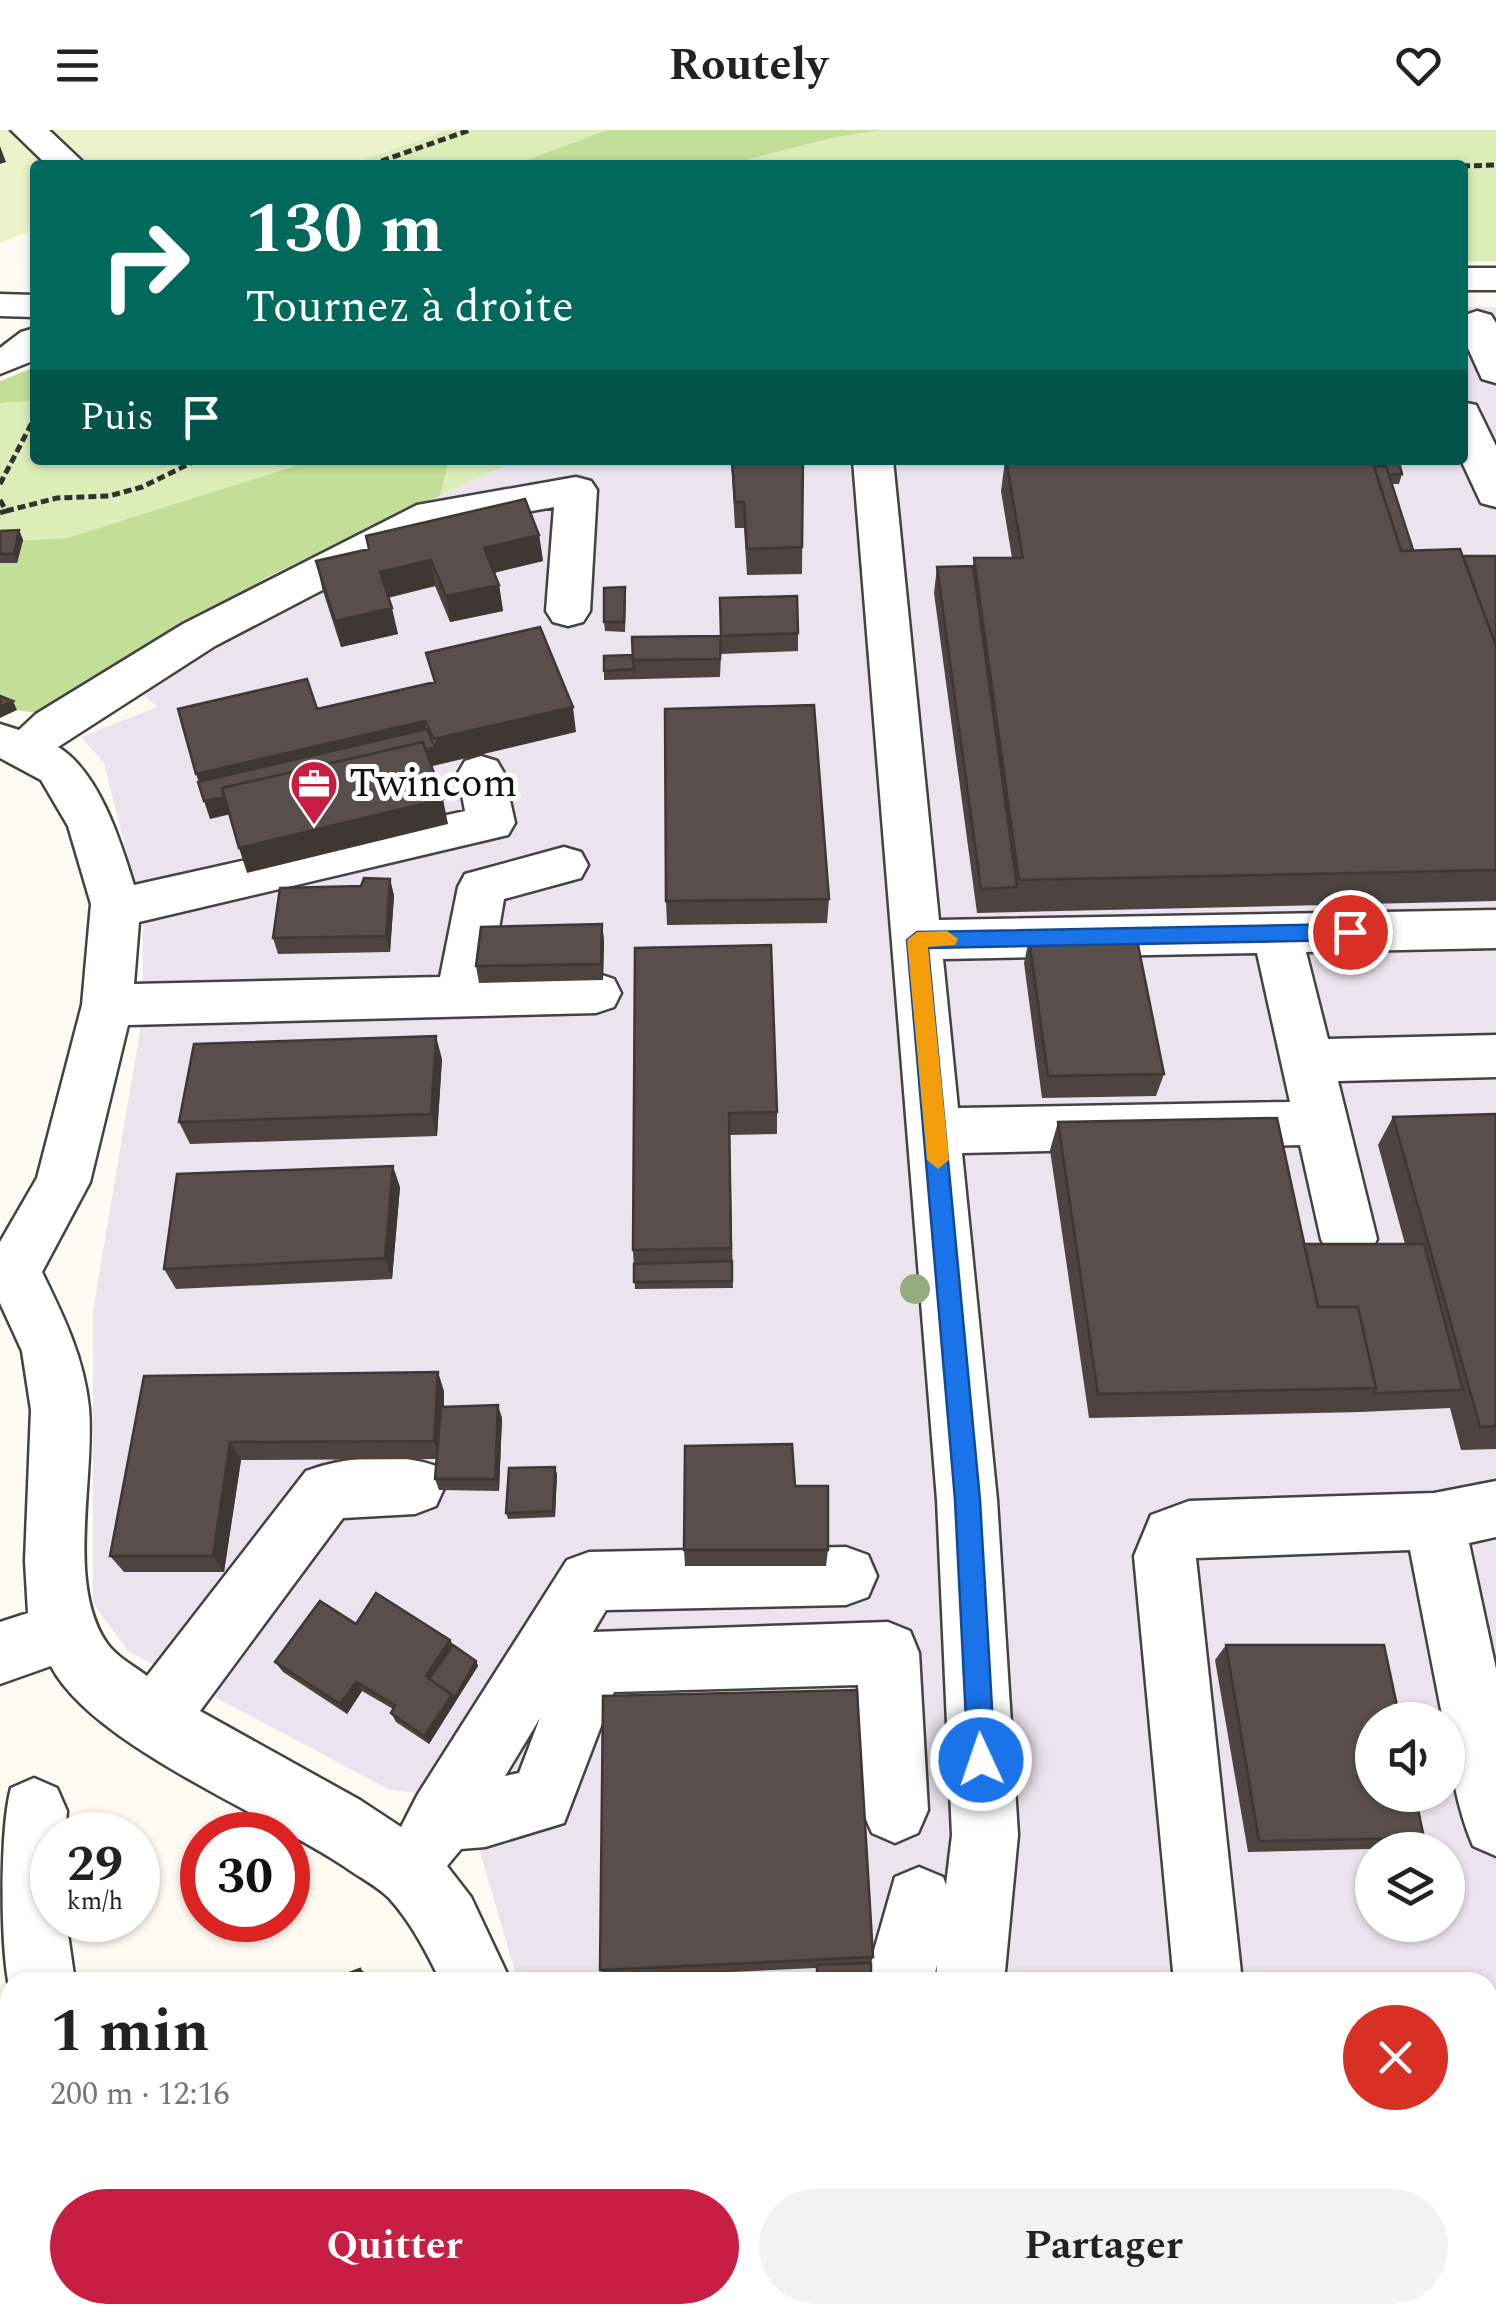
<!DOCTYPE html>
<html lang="fr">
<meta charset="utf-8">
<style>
body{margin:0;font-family:Spectral,serif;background:#f2f2f2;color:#222;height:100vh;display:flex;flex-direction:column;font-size:38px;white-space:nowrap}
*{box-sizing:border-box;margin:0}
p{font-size:32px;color:#767676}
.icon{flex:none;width:55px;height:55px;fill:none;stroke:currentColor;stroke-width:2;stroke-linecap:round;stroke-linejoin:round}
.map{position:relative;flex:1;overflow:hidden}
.panel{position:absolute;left:0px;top:1842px;width:1498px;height:352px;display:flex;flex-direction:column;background:#fff;border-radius:30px 30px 0 0;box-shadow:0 2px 8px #0004}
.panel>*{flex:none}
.guide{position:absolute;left:30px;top:30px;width:1438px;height:305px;border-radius:10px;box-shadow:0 2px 8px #0004;background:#00695c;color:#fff;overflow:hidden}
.tools{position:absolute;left:1355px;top:1572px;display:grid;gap:20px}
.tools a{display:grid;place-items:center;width:110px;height:110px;border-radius:50%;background:#fff;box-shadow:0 2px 8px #0004;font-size:50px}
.speed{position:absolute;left:30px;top:1682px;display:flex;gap:20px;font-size:50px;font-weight:700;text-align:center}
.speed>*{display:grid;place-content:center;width:130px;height:130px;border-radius:50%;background:#fff;box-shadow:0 2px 8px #0004;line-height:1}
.speed small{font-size:25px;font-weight:400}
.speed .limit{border:15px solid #d22;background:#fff;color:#111}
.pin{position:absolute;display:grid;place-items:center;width:85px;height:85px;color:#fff;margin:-42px;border:5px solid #fff;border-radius:50%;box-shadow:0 2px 10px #0007}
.me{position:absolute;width:110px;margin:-55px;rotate:357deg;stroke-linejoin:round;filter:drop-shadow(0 0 8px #0008)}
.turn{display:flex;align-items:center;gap:35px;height:210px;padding:0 50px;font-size:45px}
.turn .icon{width:130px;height:130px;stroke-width:2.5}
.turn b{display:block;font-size:70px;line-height:85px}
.then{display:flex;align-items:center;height:95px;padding:0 50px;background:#0003;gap:20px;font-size:38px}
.round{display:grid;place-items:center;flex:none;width:105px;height:105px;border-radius:52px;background:#f2f2f2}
.summary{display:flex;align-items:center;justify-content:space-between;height:170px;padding:0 50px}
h1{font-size:60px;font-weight:700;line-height:75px}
.button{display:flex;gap:20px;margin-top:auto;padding:20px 50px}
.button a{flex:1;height:115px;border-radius:60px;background:#c91e43;color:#fff;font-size:40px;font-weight:700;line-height:115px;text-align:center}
.button a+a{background:#f2f2f2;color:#222}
header{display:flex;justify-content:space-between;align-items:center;height:130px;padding:0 50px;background:#fff;font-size:45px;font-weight:700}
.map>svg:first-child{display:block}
.industrial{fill:#ebe4ee;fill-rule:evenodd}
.green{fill:#dcedb8}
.forest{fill:#c3de97}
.pitch{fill:#ecf3cb}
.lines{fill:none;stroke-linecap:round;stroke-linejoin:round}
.minor-casing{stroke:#434343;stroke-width:5}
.path-far1{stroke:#323232;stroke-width:5;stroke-dasharray:8 4;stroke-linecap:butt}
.path{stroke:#323232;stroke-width:8;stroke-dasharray:12 6;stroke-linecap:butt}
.minor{fill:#fff;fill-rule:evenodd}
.tree{fill:#93ac7c}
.wall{fill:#4d4340}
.shaded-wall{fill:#3e3734}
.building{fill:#594e4b;stroke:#3e3734;stroke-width:2.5}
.route{fill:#1a73e8;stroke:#114b97;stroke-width:2.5}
.slow{fill:#f59e0b}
.labels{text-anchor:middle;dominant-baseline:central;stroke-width:10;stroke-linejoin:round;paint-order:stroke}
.poi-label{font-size:40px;fill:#101010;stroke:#fff;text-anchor:start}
</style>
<header><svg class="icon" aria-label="menu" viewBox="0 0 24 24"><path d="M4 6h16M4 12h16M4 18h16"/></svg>Routely<svg class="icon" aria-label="heart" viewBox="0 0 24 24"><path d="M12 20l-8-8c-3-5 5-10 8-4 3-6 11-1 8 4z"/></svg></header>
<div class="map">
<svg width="1496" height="2193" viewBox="0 0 1496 2193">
<rect width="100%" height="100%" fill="#fffaf2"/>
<path class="industrial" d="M1463,177H1496V2193H615L613,2185H1488V1852H518L464,1667L390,1660L128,1521L93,1473V1181L143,883V788L104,633L81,607L157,577L116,540L267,447L517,330H1462ZM1372,1590H1448V1665H1372ZM1372,1720H1448V1795H1372Z"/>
<path class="green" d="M447,0H607L514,35H347Z
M882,0H1496V131L1463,132L1462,35H728L831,8Z
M35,271V330H314L67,408L0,410V273Z
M449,330H517L440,366Z"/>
<path class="forest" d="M607,0H882L831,8L728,35H514Z
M35,237V271L0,273V251Z
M314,330H449L440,366L267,447L44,584L17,580L0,572V433H17L23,410L67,408Z"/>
<path class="pitch" d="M0,0H447L347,35H35V99L0,113Z"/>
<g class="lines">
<g class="minor-casing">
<path id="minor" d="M11,0H49L86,35H47Z
M1462,138H1496V160H1462Z
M0,164L35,165V187L0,186Z
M1477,181L1491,185L1496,193V253L1482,249L1462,205V186Z
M35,198V230L0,244V218L21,202Z
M1462,272L1476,275L1496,316V377L1481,373L1461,330Z
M853,330H893L939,790L1496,780V818L1306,822L1328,909L1496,905V947L1338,951L1377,1109L1369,1126L1349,1133L1329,1126L1321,1109L1300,1015L962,1023L997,1370L1018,1705L1004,1852H936L937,1835L933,1852H865L895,1747L919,1737L943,1747L946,1755L952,1705L937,1370ZM1257,823L1290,972L958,978L943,829Z
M576,347L591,351L597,360L590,481L583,492L568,496L553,492L546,481L554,377L443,397L215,516L58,617C99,642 120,710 134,755L465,681L458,643L465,631L481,626L497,631L504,643L515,693L508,705L139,792L134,854L440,847L458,757L465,744L564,717L581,722L588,735L581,748L504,769L491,846L596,843L614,849L621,863L614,877L596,883L128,895L90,1052L42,1142C64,1187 84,1228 89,1278C95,1349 66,1452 106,1512C115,1526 134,1536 147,1546L306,1341C343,1327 399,1322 436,1336L445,1356L436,1376L415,1384L343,1388L200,1581L360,1670L401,1697L418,1664L567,1430L589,1422L846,1417L868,1425L877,1446L868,1467L846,1475L606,1480L593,1502L888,1492L910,1501L919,1523L928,1680L918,1703L895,1713L872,1703L862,1680L858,1555L614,1562L564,1693L485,1717L461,1719L447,1736L471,1767L511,1852H441C427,1823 411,1792 389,1768C377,1756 359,1747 345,1737C266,1684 92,1615 51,1536L0,1554V1492L28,1483L25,1431L31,1280L22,1221L0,1173V1112L37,1048L82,875L91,774L68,696L41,650L0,628V594L19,600L36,584L183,494L417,375ZM540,1588L519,1643L505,1646Z
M1496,1351V1407L1469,1413L1496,1539V1726L1473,1716C1457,1678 1448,1632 1448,1590H1443L1410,1420L1196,1428L1242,1852H1174L1134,1426L1151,1385L1189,1371L1434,1363Z
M34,1648L57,1658L67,1681L65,1705H52V1790H66L75,1852H10V1860C0,1820 0,1698 11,1658Z
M1488,1968L1496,1970V2042L1488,2040Z
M49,2185H125L126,2193H50Z
M520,2185H596L599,2193H523Z
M831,2185H907L904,2193H828Z"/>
</g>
<path class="path-far1" d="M370,35L470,0
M1462,36L1496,35
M0,354L35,287
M0,370L6,381L0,383
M6,381L57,368L109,366L142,357L197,330"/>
<path class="path" d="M1271,2185L1300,2193
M1156,2193L1157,2185"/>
<use href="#minor" class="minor"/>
</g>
<circle class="tree" cx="915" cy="1159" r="15"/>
<path class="wall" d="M731,330H803L802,444L747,445L744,398H735Z
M1005,330H1372V332L1402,344L1399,354H1392L1413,420L1463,426H1496V771L977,783L934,463L937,437L973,436L974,428H1012L1001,361Z
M19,400L23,410L17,433H0V401Z
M539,405L543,431L494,443L499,455L503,481L450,492L435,456L388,468L398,504L341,517L322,458L316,431Z
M626,467L625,502L605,501L604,492Z
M798,503V521L721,524L720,547L604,550V541L632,525V507Z
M390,749L394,766L390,822L278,824L273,808L361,756Z
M829,769L827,793L667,795L666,771Z
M602,794L604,811L603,850L479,853L476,836Z
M1029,809L1164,944L1156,966L1042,968L1024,833Z
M635,818L777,982V1004L730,1005L733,1158L635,1159L633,1120Z
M442,929L437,1006L190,1014L179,992Z
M1496,984V1319L1461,1320L1450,1278L1360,1282L1089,1288L1050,1020L1058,992L1304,1114H1405L1378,1015L1393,987Z
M400,1057L392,1149L176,1159L164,1139Z
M144,1246L444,1261V1277L502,1288L499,1361L439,1360L435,1349L436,1329L241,1330L224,1442H124L110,1426Z
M557,1344L555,1387L508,1389L506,1383Z
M684,1420H828L826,1436H685Z
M356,1494L450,1510L453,1515L476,1531L478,1536L429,1614L396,1592L391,1583L393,1579L362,1561L347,1584L283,1542L275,1532Z
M1226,1515L1424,1708L1408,1718L1248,1722L1215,1530Z
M873,1827L871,1833L816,1838L604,1848L600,1840Z"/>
<path class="shaded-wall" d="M0,16L6,32L0,34Z
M19,400L23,410L17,433L14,424Z
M539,405L543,431L488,444L484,418Z
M431,430L435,456L385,468L380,442Z
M499,455L503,481L450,492L446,466Z
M392,478L398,504L341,517L335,491Z
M13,571L17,580L0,588V577Z
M573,577L576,602L210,689L204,671L435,617L434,609Z
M425,591L431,616L205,669L196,644Z
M443,669L448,694L247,743L239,718Z
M390,749L394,766L390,822L386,806Z
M602,794L604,811L603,850L601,834Z
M436,906L442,929L437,1006L431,984Z
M393,1036L400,1057L392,1149L385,1128Z
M438,1242L444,1261L441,1329L434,1311Z
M498,1275L502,1288L499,1361L495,1349Z
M230,1312L241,1330L224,1442L213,1426Z
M555,1337L557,1344L555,1387L553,1381Z
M450,1510L455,1520L432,1553L426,1546Z
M476,1531L478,1536L429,1614L424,1606Z
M356,1552L362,1561L347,1584L340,1574Z
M360,1839L367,1844L368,1852H363Z
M211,2185H221L203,2193H192Z
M419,2185H427L429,2193H421Z"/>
<path class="building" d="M732,330H803L802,417L747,419L744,372H735Z
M1006,330H1372L1401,421L1460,419L1496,516V740L1019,750L974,428H1023Z
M1372,332H1399L1402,344L1389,345L1386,336H1374Z
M1374,336H1386L1413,420L1401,421Z
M525,369L539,405L484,418L499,455L446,466L431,430L380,442L392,478L335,491L316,431L369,419L366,406Z
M19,400L14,424H0V401Z
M1463,426H1496V516Z
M973,436L1017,757L981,759L937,437Z
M625,457L624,492H604V458Z
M797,466L798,503L721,506L720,468Z
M540,497L573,577L434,609L425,591L196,644L178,579L307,549L317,579L435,552L426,523Z
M721,506L720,529L633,530L632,507Z
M632,525L634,539L604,541V526Z
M0,566L13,571L0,577Z
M814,575L829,769L666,771L665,579Z
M427,599L435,617L425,620L423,612L222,658L224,667L204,671L198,652Z
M423,612L443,669L239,718L222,658Z
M364,748L390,749L386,806L273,808L280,758L361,756Z
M602,794L601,834L476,836L481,797Z
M1136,805L1164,944L1048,946L1029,809Z
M771,815L777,982L729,983L731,1118L633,1120L635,818Z
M436,906L431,984L179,992L194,914Z
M1496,984V1296L1480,1297L1393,987Z
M1277,988L1318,1177H1358L1376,1258L1098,1264L1058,992Z
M393,1036L385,1128L164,1139L177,1044Z
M1304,1114H1424L1463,1260L1373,1263L1376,1258L1358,1177H1318Z
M732,1131V1151L634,1152V1134Z
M438,1242L434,1311L230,1312L213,1426H110L144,1246Z
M498,1275L495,1349H435L441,1277Z
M792,1314L795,1356H828V1420H684L685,1316Z
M555,1337L553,1381L506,1383L509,1338Z
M376,1463L450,1510L426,1546L452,1565L424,1606L391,1583L395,1575L356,1552L340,1574L275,1532L320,1471L356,1494Z
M453,1515L476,1531L454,1569L452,1565L429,1549Z
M1226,1515H1384L1400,1590H1372V1665H1415L1424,1708L1259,1711Z
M857,1560L873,1827L600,1840L603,1566Z
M871,1833V1852H817V1835Z
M360,1839L363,1852H326Z
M191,2185H211L192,2193Z
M372,2185H419L421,2193H354Z
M645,2185H696V2193H648Z"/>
<path class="route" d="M1350,794L1360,802L1350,810L928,818L980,1370L995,1630L991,1640L981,1644L972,1640L968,1630L955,1370L907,810L917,802Z"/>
<path class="slow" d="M947,801L958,809L955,815L928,817L949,1030L938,1039L927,1030L907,810L917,802Z"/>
<defs>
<g id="office-pin" transform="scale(2.5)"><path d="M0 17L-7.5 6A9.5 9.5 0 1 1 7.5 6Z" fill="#c91e43" stroke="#fff"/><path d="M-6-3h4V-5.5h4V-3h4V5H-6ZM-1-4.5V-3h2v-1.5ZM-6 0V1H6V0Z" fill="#fff"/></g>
</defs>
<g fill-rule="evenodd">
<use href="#office-pin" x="314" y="654"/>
</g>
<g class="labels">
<g class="poi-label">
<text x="349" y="654">Twincom</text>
</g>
</g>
</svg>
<div class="tools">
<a><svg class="icon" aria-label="sound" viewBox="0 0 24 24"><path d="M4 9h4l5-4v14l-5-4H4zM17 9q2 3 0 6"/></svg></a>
<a><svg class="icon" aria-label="layers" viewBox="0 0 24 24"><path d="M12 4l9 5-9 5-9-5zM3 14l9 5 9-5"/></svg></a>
</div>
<div class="speed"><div>29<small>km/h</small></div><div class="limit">30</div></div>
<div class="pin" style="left:1350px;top:802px;background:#d93025"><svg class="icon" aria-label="arrive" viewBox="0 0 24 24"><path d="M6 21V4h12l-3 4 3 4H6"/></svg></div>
<svg class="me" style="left:981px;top:1630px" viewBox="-20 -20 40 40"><circle r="17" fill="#1a73e8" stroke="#fff" stroke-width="3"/><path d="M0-11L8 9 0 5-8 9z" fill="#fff"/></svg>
<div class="guide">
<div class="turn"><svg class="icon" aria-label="right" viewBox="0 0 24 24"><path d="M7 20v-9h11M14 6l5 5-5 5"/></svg><div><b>130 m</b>Tournez à droite</div></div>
<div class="then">Puis<svg class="icon" aria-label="arrive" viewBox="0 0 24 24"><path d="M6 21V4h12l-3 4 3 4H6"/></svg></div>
</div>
<section class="panel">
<div class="summary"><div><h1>1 min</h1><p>200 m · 12:16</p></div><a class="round" style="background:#d93025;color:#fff"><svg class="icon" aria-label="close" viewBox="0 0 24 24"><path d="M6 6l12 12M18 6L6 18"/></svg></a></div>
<div class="button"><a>Quitter</a><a>Partager</a></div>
</section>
</div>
